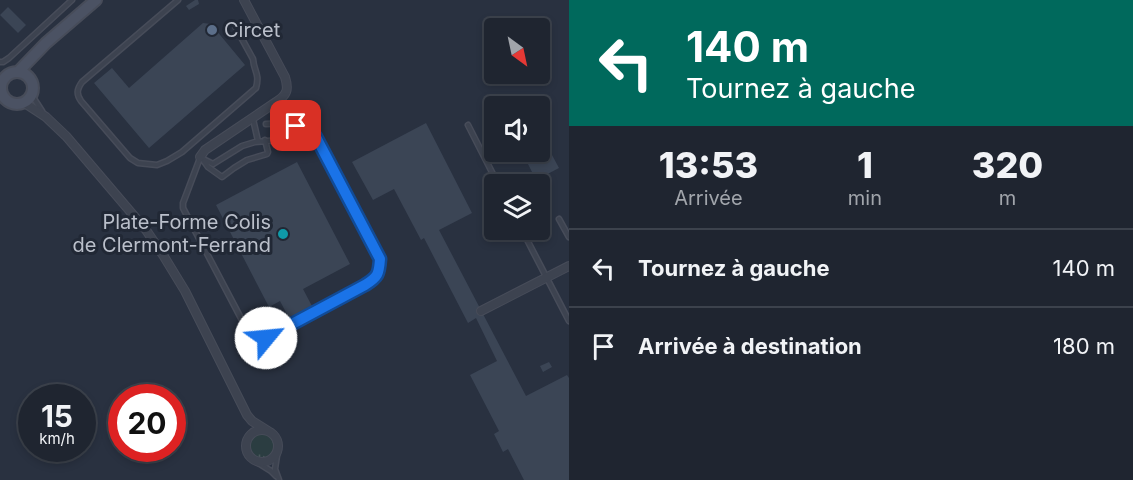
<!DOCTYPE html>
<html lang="fr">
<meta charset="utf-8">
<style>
body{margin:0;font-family:Inter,sans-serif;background:#2c313c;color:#f1f3f6;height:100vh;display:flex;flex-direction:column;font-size:22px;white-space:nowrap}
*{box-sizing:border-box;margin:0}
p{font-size:20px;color:#a1a5ab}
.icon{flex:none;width:33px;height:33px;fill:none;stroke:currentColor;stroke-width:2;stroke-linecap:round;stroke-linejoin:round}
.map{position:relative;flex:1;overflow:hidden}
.panel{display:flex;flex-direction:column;background:#1f2530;width:564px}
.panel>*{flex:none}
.hud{background:#00695c;color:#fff;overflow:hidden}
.needle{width:39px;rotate:147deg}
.controls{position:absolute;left:484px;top:18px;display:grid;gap:12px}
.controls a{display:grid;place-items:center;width:66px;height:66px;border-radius:6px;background:#1f2530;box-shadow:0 3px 9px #0003,0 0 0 2px #3c424c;font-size:30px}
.speed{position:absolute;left:18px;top:384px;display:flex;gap:12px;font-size:30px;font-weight:700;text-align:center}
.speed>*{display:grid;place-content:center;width:78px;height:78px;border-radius:50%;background:#1f2530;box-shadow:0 3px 9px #0003,0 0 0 2px #3c424c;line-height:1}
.speed small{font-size:15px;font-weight:400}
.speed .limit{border:9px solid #d22;background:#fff;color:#111}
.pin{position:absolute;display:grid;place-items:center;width:51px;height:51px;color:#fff;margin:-26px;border-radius:12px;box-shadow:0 3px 9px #0006}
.me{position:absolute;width:66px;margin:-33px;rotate:62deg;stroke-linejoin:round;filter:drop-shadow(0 0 4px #0008)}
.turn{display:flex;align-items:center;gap:21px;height:126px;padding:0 18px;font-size:27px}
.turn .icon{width:78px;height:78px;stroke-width:2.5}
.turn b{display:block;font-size:42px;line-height:51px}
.eta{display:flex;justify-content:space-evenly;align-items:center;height:102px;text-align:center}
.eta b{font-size:36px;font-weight:800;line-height:42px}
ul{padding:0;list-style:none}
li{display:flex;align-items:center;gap:18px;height:78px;padding:0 18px;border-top:2px solid #3c424c}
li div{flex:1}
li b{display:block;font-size:22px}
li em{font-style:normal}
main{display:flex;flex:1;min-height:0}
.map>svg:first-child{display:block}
.grass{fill:url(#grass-tufts)}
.building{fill:#3b4555}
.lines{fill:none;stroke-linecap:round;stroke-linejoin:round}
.lane-casing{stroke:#474c59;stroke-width:7}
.street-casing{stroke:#474c59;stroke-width:10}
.secondary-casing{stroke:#474c59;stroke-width:14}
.lane{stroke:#3d4350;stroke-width:4}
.street{stroke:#3d4350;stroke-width:8}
.secondary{stroke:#4b5263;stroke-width:10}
.route-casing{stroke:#114b97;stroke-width:15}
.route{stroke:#1a73e8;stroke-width:10}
.service-dot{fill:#5c6f8a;stroke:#212835;stroke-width:2}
.culture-dot{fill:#0f9aa8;stroke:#212835;stroke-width:2}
.labels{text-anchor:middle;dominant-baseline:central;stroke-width:6;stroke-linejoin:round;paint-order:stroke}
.poi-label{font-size:20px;fill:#babfca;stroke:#212835;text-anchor:start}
</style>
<main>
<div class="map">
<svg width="569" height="480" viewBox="0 0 569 480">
<defs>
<pattern id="grass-tufts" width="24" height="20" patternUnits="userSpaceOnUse" patternTransform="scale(1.5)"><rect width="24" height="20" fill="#2b3d41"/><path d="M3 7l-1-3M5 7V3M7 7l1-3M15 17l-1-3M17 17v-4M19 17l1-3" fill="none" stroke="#48575b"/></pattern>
</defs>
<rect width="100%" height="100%" fill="#293140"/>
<path class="grass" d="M249 446a13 13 0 1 1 26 0a13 13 0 1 1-26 0Z"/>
<path class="building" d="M195,0H198L199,4L189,10L186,6Z
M8,7L26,25L18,33L0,15Z
M203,23L211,24L245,65L149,148L94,83L112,68L129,88Z
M426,123L472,213L439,230L526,396L567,375L569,378V480H524L508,449L503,452L494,434L499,431L470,375L497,361L476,318L468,323L424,238L421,240L394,189L373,200L352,162Z
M545,142L559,168L536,180L523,154L527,152H540V145Z
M297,162L350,264L303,289L313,308L290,320L280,301L269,307L216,205Z
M549,362L552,367L543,372L540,366Z"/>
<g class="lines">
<g class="lane-casing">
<path id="lane" d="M178,0L82,82C77,89 76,94 81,101L130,158L138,163L157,165L167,161L182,152L256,88C260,73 254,72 253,59L236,28
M0,62H3L9,58L72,0
M31,94L42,111
M253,119L258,141
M468,125L498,184
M200,158L183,203V208L244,324L256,334L266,338L365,285C378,277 379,274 380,259L317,137C314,135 313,132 310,130C300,123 278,123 266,124
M201,158L213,164L242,146L255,142L292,139L296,126
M203,160L208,167L222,177L234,168L247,160L267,154L268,152L265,140
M559,219L569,237
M522,230L569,321
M278,449L275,469L279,480
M255,461L271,471L276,476"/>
</g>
<g class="street-casing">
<path id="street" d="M23,102L46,117L66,136L146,230L163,255L185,291L247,415L252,421L268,431
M200,157L205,150L276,102C287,95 289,90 285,77L244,0
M481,311L569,266
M246 446a16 16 0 1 1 32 0a16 16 0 1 1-32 0Z"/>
</g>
<g class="secondary-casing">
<path id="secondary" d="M18,72L46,43L96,0
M1 88a16 16 0 1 1 32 0a16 16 0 1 1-32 0Z"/>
</g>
<use href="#lane" class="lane"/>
<use href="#street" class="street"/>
<use href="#secondary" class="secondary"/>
</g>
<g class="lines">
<g class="route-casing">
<path id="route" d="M266,338L365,285C378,277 379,274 380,259L316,137L310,130L296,126"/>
</g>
<use href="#route" class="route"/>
</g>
<circle class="service-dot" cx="212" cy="30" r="6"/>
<circle class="culture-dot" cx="283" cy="234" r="6"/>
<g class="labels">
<g class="poi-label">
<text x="224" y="30">Circet</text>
<text x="271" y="222" text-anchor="end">Plate-Forme Colis<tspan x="271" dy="23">de Clermont-Ferrand</tspan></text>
</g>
</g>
</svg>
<div class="controls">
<a><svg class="needle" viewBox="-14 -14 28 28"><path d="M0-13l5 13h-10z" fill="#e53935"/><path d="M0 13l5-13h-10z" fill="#a1a5ab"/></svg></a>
<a><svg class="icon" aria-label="sound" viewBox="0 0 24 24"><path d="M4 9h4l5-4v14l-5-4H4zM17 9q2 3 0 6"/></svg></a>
<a><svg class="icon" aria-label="layers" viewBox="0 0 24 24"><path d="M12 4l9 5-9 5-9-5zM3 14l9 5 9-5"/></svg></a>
</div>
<div class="speed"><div>15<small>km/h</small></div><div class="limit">20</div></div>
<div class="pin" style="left:296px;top:126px;background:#d93025"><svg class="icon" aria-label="arrive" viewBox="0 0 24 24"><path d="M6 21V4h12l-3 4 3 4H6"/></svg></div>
<svg class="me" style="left:266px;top:338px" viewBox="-20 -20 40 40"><circle r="19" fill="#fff"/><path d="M0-13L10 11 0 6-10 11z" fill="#1a73e8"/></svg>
</div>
<section class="panel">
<div class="hud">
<div class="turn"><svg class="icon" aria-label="left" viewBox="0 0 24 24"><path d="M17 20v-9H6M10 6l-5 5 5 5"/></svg><div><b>140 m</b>Tournez à gauche</div></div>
</div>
<div class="eta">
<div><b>13:53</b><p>Arrivée</p></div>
<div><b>1</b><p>min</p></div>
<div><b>320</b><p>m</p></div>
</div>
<ul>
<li><svg class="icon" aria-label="left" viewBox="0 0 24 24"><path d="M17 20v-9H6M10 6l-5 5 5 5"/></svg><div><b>Tournez à gauche</b></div><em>140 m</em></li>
<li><svg class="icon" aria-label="arrive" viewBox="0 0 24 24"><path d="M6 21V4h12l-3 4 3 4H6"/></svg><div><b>Arrivée à destination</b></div><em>180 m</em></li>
</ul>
</section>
</main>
